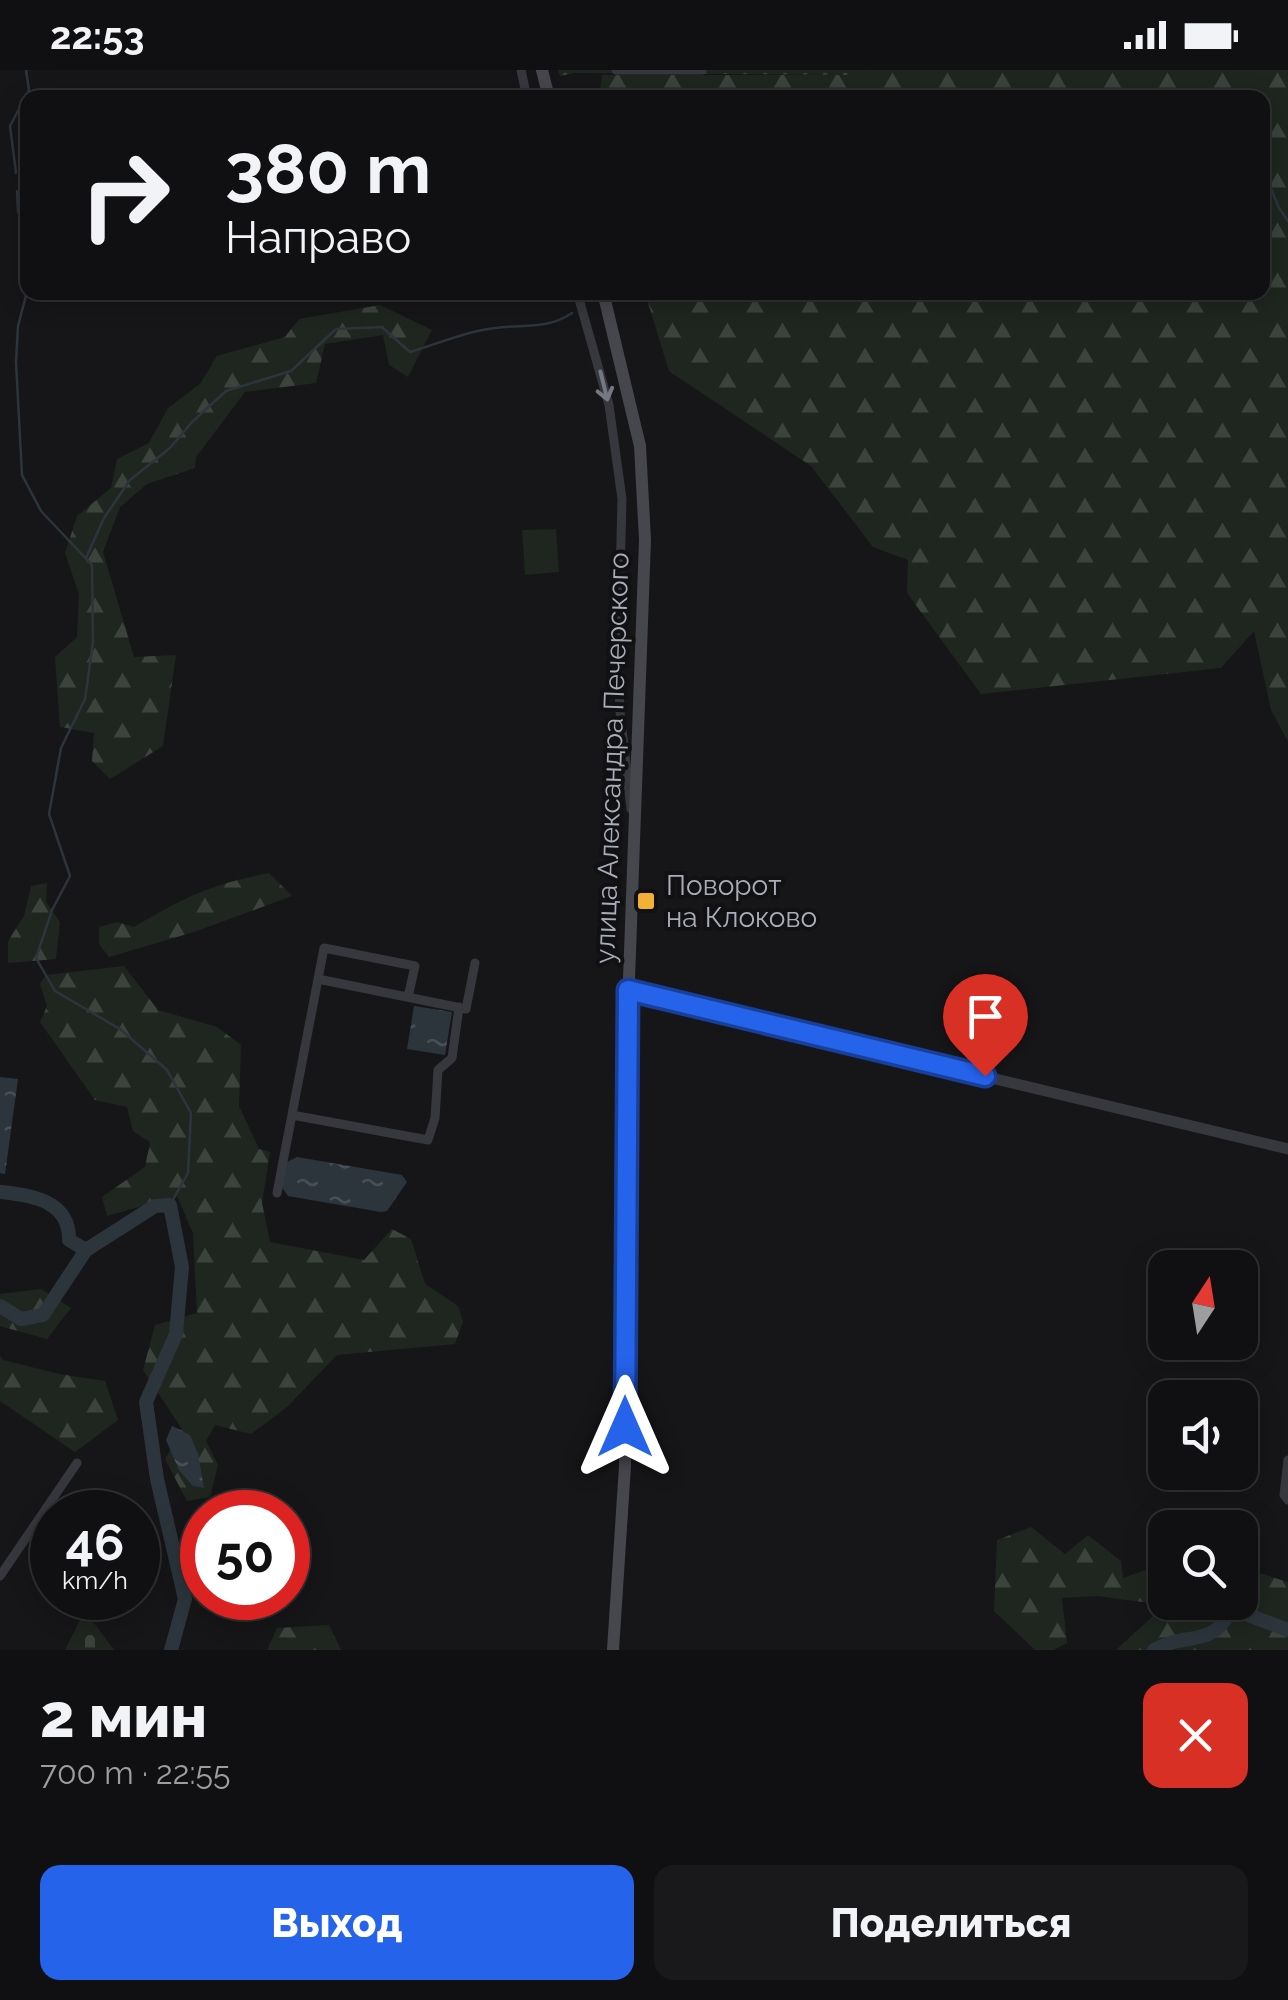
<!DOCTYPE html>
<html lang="ru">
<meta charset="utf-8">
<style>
body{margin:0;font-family:Raleway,sans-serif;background:#19191b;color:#f1f3f6;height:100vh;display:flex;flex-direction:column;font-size:38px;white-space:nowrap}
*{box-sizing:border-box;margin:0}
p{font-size:32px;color:#9c9d9f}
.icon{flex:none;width:55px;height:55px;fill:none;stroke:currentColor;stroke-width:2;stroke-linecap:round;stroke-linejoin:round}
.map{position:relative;height:1580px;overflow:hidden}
.drawer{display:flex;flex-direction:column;background:#101012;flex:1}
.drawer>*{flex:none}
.top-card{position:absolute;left:20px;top:20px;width:1250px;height:210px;border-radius:20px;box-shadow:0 5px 25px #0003,0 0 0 2px #303032;background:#101012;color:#f1f3f6;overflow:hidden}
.needle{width:65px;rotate:12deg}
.tools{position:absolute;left:1148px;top:1180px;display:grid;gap:20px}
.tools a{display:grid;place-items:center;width:110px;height:110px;border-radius:20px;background:#101012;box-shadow:0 5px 25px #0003,0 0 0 2px #303032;font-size:50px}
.speed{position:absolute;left:30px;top:1420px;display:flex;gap:20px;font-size:50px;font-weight:700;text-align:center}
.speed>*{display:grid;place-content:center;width:130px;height:130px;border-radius:50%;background:#101012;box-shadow:0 5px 25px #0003,0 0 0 2px #303032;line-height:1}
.speed small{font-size:25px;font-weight:400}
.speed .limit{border:15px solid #d22;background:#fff;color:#111}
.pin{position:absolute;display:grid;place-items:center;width:85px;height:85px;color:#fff;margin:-102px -42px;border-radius:50% 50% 50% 0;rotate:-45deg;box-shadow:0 0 10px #0007}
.pin .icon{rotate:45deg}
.me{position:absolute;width:110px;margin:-55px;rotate:0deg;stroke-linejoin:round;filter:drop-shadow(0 0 8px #0008)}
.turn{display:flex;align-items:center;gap:35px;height:210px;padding:0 40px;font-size:45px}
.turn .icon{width:130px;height:130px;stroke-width:2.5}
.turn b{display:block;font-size:70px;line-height:85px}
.round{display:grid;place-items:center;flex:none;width:105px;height:105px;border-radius:20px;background:#19191b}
.overview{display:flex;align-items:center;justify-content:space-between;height:170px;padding:0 40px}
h1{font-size:60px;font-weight:800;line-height:75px}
.button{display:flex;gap:20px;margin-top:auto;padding:20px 40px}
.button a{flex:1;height:115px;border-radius:20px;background:#2563eb;color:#fff;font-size:40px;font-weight:800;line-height:115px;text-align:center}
.button a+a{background:#19191b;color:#f1f3f6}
.status{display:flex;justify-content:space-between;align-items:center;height:70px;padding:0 50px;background:#101012;direction:ltr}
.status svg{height:28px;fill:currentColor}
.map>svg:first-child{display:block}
.green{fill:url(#green-dots)}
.forest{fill:url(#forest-firs)}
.cemetery{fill:url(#cemetery-stones)}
.pitch{fill:#1e261f}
.water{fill:url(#water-ripples)}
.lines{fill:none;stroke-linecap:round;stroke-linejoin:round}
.stream{stroke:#2c353c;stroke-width:2.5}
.river{stroke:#2c353c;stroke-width:14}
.minor{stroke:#37383d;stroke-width:9}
.tertiary{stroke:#37383d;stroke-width:11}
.secondary{stroke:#45474d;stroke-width:12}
.oneway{stroke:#757881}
.route-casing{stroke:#184099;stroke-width:25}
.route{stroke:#2563eb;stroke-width:18}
.poi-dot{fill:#f2b134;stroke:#111113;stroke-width:4}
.labels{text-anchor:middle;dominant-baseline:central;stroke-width:8;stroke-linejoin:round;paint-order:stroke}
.street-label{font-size:28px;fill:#a8adb8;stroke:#111113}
.poi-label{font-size:28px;fill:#a8adb8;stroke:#111113;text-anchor:start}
</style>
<div class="status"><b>22:53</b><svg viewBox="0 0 49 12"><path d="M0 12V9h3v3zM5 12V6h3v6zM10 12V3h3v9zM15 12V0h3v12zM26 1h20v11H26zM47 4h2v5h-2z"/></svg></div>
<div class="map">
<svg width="1288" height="1580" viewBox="0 0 1288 1580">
<defs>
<pattern id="green-dots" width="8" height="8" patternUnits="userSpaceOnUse" patternTransform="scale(2.5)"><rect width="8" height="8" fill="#1e261f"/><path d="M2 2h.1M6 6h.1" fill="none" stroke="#3c433d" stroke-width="1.8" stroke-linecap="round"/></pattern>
<pattern id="forest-firs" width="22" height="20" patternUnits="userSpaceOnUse" patternTransform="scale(2.5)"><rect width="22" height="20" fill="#1e261f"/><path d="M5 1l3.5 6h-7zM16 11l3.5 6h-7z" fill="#3c433d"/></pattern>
<pattern id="cemetery-stones" width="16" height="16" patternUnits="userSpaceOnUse" patternTransform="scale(2.5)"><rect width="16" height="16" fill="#1e261f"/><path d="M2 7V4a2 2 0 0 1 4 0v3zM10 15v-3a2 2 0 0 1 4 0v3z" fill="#3c433d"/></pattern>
<pattern id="water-ripples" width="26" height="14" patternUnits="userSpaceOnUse" patternTransform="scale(2.5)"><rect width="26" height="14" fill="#2c353c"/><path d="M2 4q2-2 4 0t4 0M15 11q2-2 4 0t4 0" fill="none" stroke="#485056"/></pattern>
</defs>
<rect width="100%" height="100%" fill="#161618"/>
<path class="green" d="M558,0H874L856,5L574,3L560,6Z"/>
<path class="forest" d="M874,0H1288V671L1271,640L1254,561L1221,598L981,624L907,523L908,490L873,477L811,396L669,301L645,223L1262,222V28L599,27L602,5H856Z
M380,235L432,260L408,307L389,295L383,265L325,274L316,313L245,322L196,387L195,398L147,414L120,437L103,482L134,587L176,585L163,676L110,709L92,691L94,663L60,657L55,587L77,567L79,524L65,483L77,446L111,418L117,389L149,373L168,338L200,314L217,286L285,267L299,249Z
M269,803L292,826L194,862L109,887L99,874V857L117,852L134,857C184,827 212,814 269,803Z
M47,813L46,832L60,852L56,889L8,893V871L24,846L31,816Z
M124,896L158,940L217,957L241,975L239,1036L259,1079L270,1082L262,1133L270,1172L364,1190L392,1159L411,1169L425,1214L458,1236L463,1252L455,1274L337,1285L287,1337L251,1364L215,1355L206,1371L218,1395L210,1427L187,1431L165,1389L182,1359L143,1300L155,1255L197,1243L193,1163L177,1126L107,1146L102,1127L145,1097L150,1072L133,1061L127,1037L95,1030L40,952L47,936L40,914L46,905Z
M41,1219L71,1238L47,1269L0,1256V1224Z
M0,1286L3,1290L59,1304L105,1311L118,1350L75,1382L0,1331Z
M1031,1457L1065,1484L1088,1465L1121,1491L1123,1508L1165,1493V1532H1240V1497L1288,1512V1580H1116L1165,1535L1097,1526L1062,1528L1067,1573L1053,1580H1035L994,1541L997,1470Z
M329,1555L341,1580H267L277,1558Z"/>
<path class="cemetery" d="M80,1550L94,1553L114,1580H65Z"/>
<path class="pitch" d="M556,459L559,502L525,505L522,460Z"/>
<path class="water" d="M414,936L452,942L445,985L407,979Z
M0,1007L18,1009L5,1104L0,1103Z
M297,1087L402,1105L407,1112L387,1141L381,1142L288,1126L281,1116L285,1093Z
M172,1356L190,1365L198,1384L204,1418L193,1416L179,1400L166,1370Z"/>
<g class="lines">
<path class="stream" d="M1262,97L1279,138L1288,151
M16,103L10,56L29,20L26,0
M17,121L18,141L27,166L28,209
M28,218L18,256L16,292L22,405L41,441L92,495L93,572L85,629L61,678L49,744L70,806L52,840L36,888L55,921L120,959L167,1000L191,1043L188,1103L170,1135
M631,222V227
M86,488L104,448L130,410L170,378L192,352L226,321L291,301L336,259L382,257L410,282C437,274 467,261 495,258C523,254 547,260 572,243"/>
<path class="river" d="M0,1122C32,1125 70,1131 69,1170L86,1180
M0,1236L21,1249L43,1245L86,1180L155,1136L170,1135L182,1197L176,1264L146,1332L157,1409L185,1529L171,1580
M1154,1580C1190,1560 1210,1580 1232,1539L1288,1560"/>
<path class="minor" d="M521,0L527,28
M616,0H702
M577,222L609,335L622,429L618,591L620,641L631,739
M318,909L324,878L415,896L408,927
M292,1045L428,1070L435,1048L438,1000L452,988L459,937
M277,1123L318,909L466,939L475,893
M1288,1390L1284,1425L1288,1430
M0,1506L77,1393"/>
<path class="tertiary" d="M628,921L1288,1079"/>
<path class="secondary" d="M542,0L549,28
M603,222L640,376L645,470L629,909L625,1396L613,1580"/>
</g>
<defs><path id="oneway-shaft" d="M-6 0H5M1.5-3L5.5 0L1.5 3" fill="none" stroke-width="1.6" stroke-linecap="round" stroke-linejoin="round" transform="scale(2.5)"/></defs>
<use class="oneway" href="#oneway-shaft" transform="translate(604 316) rotate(76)"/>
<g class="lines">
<g class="route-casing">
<path id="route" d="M625,1357L628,920L985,1006"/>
</g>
<use href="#route" class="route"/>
</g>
<rect class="poi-dot" x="636" y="821" width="20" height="20" rx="5"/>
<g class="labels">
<g class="street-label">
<text transform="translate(612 688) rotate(-88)">улица Александра Печерского</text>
</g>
<g class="poi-label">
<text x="666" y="815">Поворот<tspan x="666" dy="32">на Клоково</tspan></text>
</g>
</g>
</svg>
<div class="tools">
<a><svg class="needle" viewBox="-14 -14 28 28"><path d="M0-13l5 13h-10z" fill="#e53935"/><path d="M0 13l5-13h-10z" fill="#9c9d9f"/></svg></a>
<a><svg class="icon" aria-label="sound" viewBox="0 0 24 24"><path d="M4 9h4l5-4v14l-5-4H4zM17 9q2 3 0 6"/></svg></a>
<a><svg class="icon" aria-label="search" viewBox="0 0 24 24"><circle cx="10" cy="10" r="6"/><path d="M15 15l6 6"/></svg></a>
</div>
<div class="speed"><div>46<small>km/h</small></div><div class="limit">50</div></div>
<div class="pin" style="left:985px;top:1006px;background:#d93025"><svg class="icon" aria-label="arrive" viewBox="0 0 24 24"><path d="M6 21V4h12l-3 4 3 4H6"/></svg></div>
<svg class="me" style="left:625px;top:1357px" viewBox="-20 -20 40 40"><path d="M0-17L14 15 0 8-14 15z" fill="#2563eb" stroke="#fff" stroke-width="4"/></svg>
<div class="top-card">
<div class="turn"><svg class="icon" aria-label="right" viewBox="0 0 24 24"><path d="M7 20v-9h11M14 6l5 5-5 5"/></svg><div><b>380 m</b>Направо</div></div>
</div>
</div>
<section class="drawer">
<div class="overview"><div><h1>2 мин</h1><p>700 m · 22:55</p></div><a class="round" style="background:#d93025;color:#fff"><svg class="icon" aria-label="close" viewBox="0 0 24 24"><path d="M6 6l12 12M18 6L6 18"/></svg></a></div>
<div class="button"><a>Выход</a><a>Поделиться</a></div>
</section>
